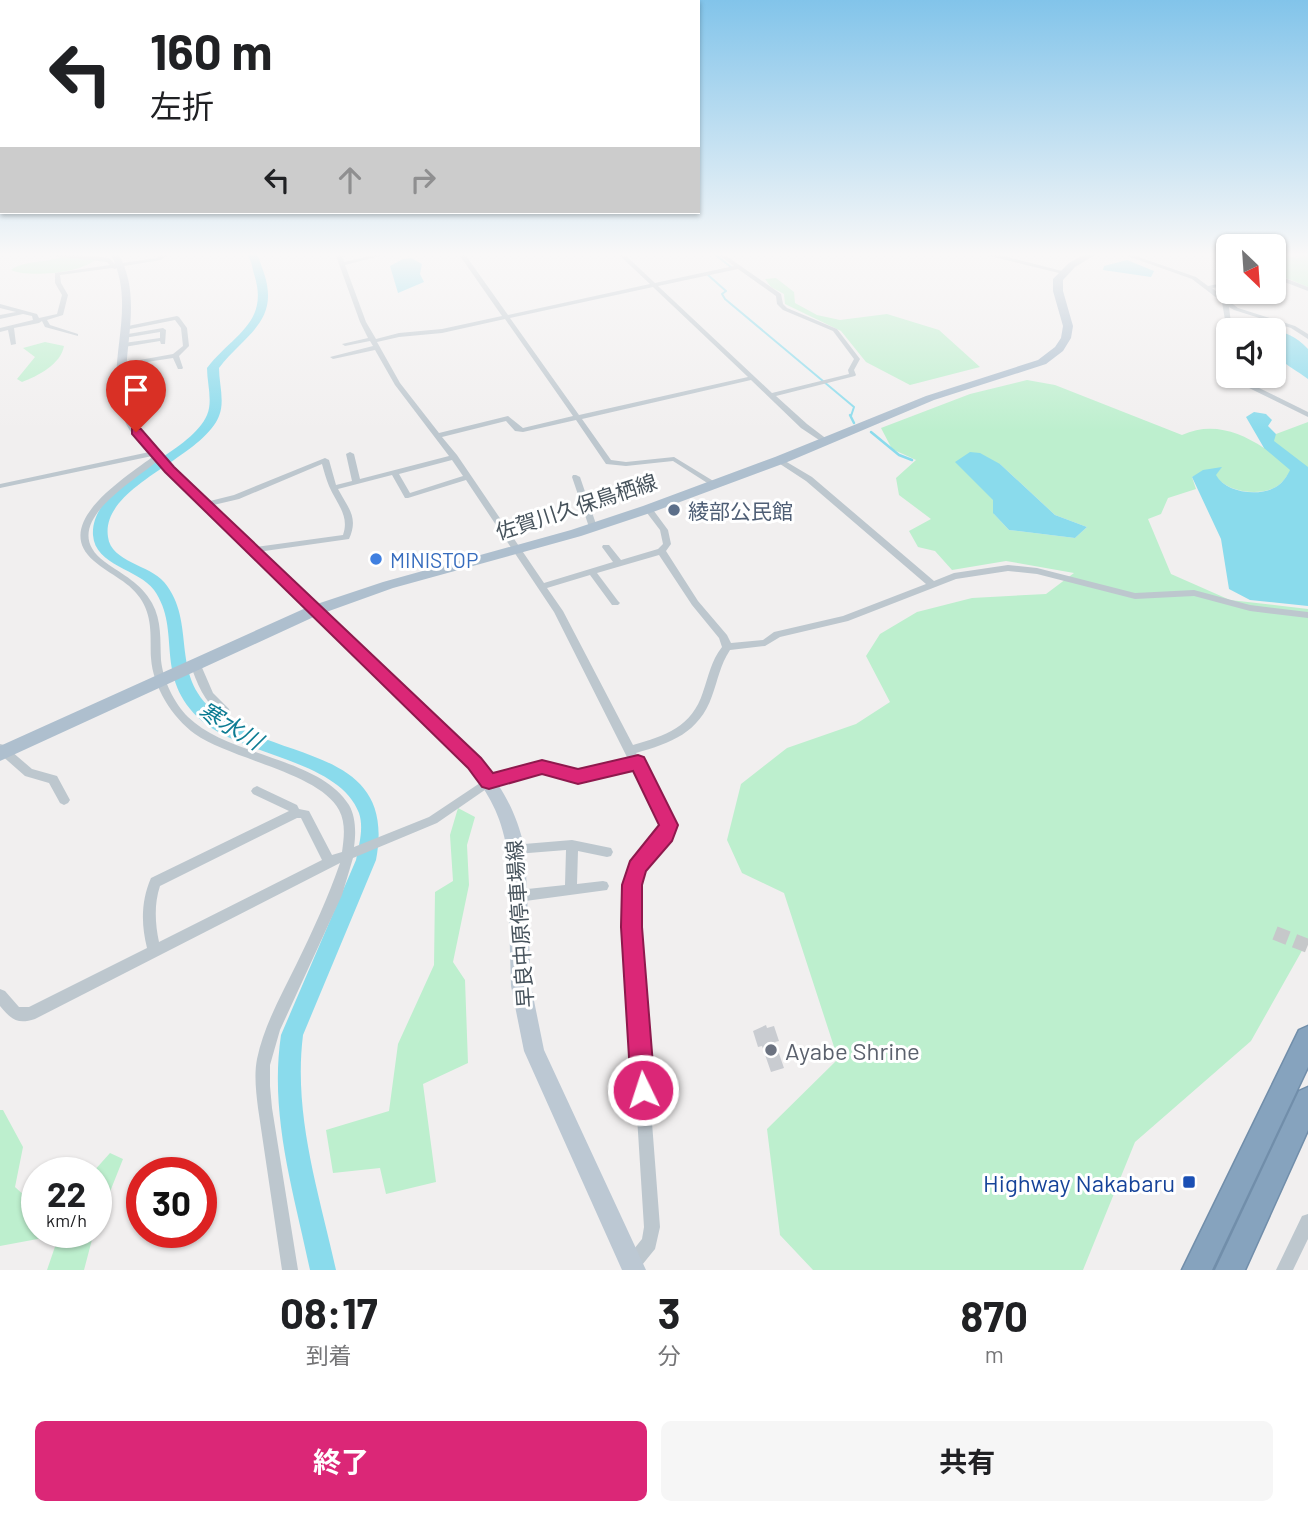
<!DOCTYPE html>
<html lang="ja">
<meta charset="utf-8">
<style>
body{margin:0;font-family:Barlow,"Noto Sans JP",sans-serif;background:#f6f6f6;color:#202124;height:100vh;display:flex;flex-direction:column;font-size:26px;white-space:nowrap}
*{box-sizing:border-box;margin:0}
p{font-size:23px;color:#757577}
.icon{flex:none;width:38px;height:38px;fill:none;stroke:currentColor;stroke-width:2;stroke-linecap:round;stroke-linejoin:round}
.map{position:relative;height:1270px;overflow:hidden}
.panel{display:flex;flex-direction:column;background:#fff;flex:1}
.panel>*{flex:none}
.banner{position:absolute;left:0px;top:0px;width:700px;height:214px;box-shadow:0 2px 5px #0004;background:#fff;color:#202124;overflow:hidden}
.needle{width:46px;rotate:155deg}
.fabs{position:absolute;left:1216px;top:234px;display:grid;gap:14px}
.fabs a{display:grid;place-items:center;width:70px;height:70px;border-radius:10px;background:#fff;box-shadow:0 2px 5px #0004;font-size:35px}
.speed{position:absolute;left:21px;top:1157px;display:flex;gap:14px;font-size:35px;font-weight:700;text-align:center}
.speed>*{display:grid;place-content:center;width:91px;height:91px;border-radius:50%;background:#fff;box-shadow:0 2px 5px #0004;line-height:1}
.speed small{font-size:18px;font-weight:400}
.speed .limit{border:10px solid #d22;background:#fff;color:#111}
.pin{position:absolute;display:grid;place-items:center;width:60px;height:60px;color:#fff;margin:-72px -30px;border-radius:50% 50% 50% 0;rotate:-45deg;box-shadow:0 0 7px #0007}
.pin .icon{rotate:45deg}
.me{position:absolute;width:77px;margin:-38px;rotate:356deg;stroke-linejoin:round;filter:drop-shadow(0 0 5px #0008)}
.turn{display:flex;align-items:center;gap:24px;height:147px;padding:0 35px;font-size:32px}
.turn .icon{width:91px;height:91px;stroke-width:2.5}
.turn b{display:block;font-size:49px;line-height:60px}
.lanes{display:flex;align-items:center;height:66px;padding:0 35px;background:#0003;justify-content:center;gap:35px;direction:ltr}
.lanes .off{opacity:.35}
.eta{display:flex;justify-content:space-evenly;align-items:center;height:119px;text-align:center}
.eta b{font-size:42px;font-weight:700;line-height:49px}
.primary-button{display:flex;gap:14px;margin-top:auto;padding:14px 35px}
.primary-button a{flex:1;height:80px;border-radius:10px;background:#db2777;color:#fff;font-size:28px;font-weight:700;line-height:80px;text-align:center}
.primary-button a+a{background:#f6f6f6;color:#202124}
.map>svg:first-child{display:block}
.green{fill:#bdefce;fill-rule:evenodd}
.water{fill:#8adbec}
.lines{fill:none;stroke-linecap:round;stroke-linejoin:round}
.stream-far1{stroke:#8adbec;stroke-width:2}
.stream{stroke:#8adbec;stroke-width:2.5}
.river{fill:#8adbec;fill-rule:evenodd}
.building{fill:#c9ccd1}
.minor-tunnel{stroke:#c6c8ca;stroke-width:14;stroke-dasharray:14 7;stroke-linecap:butt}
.motorway-casing{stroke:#718eaa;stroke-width:3}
.minor{fill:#bdc7ce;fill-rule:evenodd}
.secondary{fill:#bcc8d3;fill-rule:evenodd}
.primary{fill:#aebfce;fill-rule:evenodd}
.motorway{fill:#86a3be;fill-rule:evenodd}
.route{fill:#db2777;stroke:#8e194d;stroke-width:2}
.service-dot{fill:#5c6f8a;stroke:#fff;stroke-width:2.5}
.shop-dot{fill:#3f7fe0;stroke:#fff;stroke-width:2.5}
.worship-dot{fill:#6b7280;stroke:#fff;stroke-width:2.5}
.transit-dot{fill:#1a4fb4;stroke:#fff;stroke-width:2.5}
.labels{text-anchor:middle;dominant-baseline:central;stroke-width:6;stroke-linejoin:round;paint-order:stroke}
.street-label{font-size:21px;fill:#47535c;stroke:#fff}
.service-label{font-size:21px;fill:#4e5e75;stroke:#fff;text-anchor:start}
.shop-label{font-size:21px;fill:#366cbe;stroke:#fff;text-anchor:start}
.water-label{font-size:23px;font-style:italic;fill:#0d7c93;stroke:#fff}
.near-worship-label{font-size:24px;fill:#5b616d;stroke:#fff;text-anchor:start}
.near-transit-label{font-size:24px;fill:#164399;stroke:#fff;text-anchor:end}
</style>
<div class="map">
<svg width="1308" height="1270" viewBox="0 0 1308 1270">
<rect width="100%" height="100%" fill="#f1efef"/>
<path class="green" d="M1300,253H1308V287L1274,273V254L1298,258Z
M66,255L95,260C81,273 28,278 11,270C26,259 49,264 66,255Z
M776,278L794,292L795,303L817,315L840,320L887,314L939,330L980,367L910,385L866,362L841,331L785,304L784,294L771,287L765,279Z
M45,342L64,346C61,364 38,376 22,382L17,379L35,357L23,348Z
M1027,380L1055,385L1182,435C1211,422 1238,431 1264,448L1276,434L1308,422V473L1291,471C1287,475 1284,481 1280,484C1264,498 1226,493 1215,475L1221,468L1192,477L1196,489L1168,498L1161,514L1148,519L1171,574L1230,600L1308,609V940L1251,1041L1135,1142L1083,1270H813L780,1235L767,1129L838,1059L784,893L742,873L727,840L741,784L787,748L856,724L890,702L866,656L880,634L917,612L972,598L1046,594L1074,573L1006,561L952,570L935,551L918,547L909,531L931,519L899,495L896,478L916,460L892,449L881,428L970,394ZM1000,464L1055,515L1087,527L1075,538L1009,530L994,514Z
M458,808L475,817L467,845L469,885L453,962L465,980L468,1063L423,1084L436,1182L386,1194L380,1168L333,1173L326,1130L389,1111L398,1044L434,965L435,892L453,881L450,835Z
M0,1110H3L23,1147L15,1187L37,1207V1232H94L84,1270H47L59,1235L0,1246Z
M110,1153L123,1159L96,1227V1172H93Z"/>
<path class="water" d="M411,258L422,264L420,274L424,282L398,293L390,266L403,259Z
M1127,260L1154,271L1151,277L1103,270L1104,266Z
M1254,329C1277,329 1292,332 1308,349V379C1285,362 1274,363 1274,331Z
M1254,412L1266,414L1272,420L1268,426L1276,434L1274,441L1308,467V606L1250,600L1229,589L1221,539L1192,477L1203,470L1222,467L1216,475C1226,494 1264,498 1280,484C1284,481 1288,474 1290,470L1264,448L1246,417Z
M970,452L980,453L1000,464L1055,515L1087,527L1075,538L1009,530L993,513V500L955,462Z"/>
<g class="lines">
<path class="stream-far1" d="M713,253L731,267
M708,275L726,291L722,294L725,299L854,407L851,416"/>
<path class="stream" d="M850,415L854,423
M871,432L899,455L912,460"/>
<path class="river" d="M247,253H256C260,259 261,266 264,273C280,322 245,334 219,368C219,384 225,401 219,416C202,459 100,486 108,537C111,562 150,565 164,582C198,623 168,674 215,712C277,763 398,745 376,860L303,1035C293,1115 319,1193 336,1270H310C294,1193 269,1115 281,1035L356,860C359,845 364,828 359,813C339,760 243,756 202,721C152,677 183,631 154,590C139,569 95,566 93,535C90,482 189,457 207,415C213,401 207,383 207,368C233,334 270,323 254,274C252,266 251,260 247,253Z"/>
</g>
<path class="building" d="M766,1025L767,1028L774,1026L779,1041L775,1042L784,1068L771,1072L762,1046L758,1047L753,1031Z"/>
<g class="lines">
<path class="minor-tunnel" d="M1275,933L1308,946"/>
<g class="motorway-casing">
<path id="motorway" d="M1308,1026V1067L1212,1270H1182L1299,1030Z
M1308,1087V1130L1245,1270H1215L1299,1091Z"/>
</g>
<path class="minor" d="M44,253H60L109,258L115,264L157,258L165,253H171L161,260L118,267L115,269L112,268L60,275L61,283L68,295L63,315L47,320L50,325L78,334V336L45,327L42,321L39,323L14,328L16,344L11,345L8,330L0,332V328L33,320L32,316L23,314L0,319V315L16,312L0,308V304L37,314L39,318L57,314L62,295L55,283V273L110,265L107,262L47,255Z
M335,253H341L344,262L383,253H392L345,265L366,322L376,339L399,333L442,329L502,316L458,253H464L508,315L650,284L617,253H623L655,283L734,266L716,253H722L781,294L783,304L787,308L837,329L860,359L854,370L856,375L855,376L776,396L807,424L828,440V444H825L801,428L751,380L582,419L611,460L626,462L674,457L715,482L716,484L712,486L673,461L626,466L606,464L576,420L523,432L515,431L506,421L442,437L457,455L544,583L613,562L602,547L603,545H609L621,560L658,549L663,544L660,530L644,509L648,507H651L668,530L671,544L666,551L698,601L727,635L731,643L763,640L774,632L843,616L926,584L806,481L777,462V458H780L812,477L934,581L954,573L1008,565L1037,568L1135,593L1194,590L1250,605L1308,612V618L1250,611L1194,596L1135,599L1037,574L1008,571L956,579L848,621L780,637L765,646L730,650C720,665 718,680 712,696C699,733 671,743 636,753L643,763V765L674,825C667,841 653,851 644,866C634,883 638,908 637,927L660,1227L655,1249L638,1270H626L624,1265L626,1259L642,1239L644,1227L625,927C625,903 623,877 637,856C645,845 656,837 662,825L633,768L578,781L542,771L492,785L437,823L353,858L342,895L280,1030L270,1065V1086L272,1108L298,1270H282L258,1108C256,1091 254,1075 257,1059C264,1025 282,994 297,963C313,930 328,898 340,863L35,1019C17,1025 11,1019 0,1006V989L5,991L19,1007H29L147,948C141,924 141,901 151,878L289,811L253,794L251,791L253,788L257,786L261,788L297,805L299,809L309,811L332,855L342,852C344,838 346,823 339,810C320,773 230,759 195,734C172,717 153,687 151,658C150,638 153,620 142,601C131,582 110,575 94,561C49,523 128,476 155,455H161L162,457C138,480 53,524 105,562C123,575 141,583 152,603C162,621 160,640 161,660C163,680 174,703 188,717C229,757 319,757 349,805C356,817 356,834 354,847L429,817L489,777L542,763L578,773L629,761L554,612L466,480L408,498H405L392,475L338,489C348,508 359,517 349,539L251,553L248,552L247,550L248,548L343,535C350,515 336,503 329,486C326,479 324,471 322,464L239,499L205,507L201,505L202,503L234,495L325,458L329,460L336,485L352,481L346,454L350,452L354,454L360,479L449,456L395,385L375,350L333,359L330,357L373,346L370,341L345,346L342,344L368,338L360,322ZM738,269L776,296L777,304L783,310L833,331L854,359L848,370L849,374L772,393L658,286ZM653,287L748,377L579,415L510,318ZM505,319L573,416L523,428L508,416L439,433L400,383L377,342L399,337L442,333ZM452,460L463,476L410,493L399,474ZM659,555L692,605L719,638L722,647C711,661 709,675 703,692C692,727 665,736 633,745L563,611L547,588L590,575L612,605H618L620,603L618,601L597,573ZM297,818H301L322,860L159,942C155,923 154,904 160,886Z
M985,253H992L1066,272L1063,274L990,256Z
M1119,253H1127L1196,277L1208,286L1228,282V286L1212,288L1238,308L1295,326L1308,334V339L1291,328L1234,310L1229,307L1232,331L1227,332L1222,302L1192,279Z
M1274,274L1308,287V291L1274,278Z
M177,316L179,317L187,328L189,346L179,356L183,368L182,369H178L173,358L121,366L120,365L123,363L173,354L183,346L181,328L175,320L125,330L122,328L123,327Z
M163,328L166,330L165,344H161L160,341L124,347L121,345L124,343L160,338V332L124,338L122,337V335Z
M1257,376H1263L1262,384L1257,387L1308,412V417L1249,388V386L1256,383Z
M154,451H157V455L0,488V484Z
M573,475H576L580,477L597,527L596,529L593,530L589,527L572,477Z
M195,659L200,663L213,693L229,709L230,712L229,715H221C204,701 197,684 190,663Z
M0,744L4,745L32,769L57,776L70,800L68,803L64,805L60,803L49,783L25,776L0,754Z
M572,840L611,848L613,852L611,856L607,857L578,851L577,884L603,881L607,882L609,886L607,890L518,902L514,900L512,896L514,892L518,890L565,885L566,850L516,854L512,853L510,849L512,845Z
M1308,1214V1239L1293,1270H1276L1302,1216Z"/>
<path class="secondary" d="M110,253H118C149,308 112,365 133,417C142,437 159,452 173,468L480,759C504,791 515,809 525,849L531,986L544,1050L646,1270H622L524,1051L511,986L507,849C500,813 490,796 468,767L165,472C150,455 131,438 123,417C102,365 140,308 110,253Z"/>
<path class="primary" d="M1087,253H1098L1075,267L1063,280V291L1073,326L1071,338L1063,351L1046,364L934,400L785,463L653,512L581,536L393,588L318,615L0,761V746L308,607L383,582L571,530L643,506L775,457L926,396L1038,360L1055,347L1061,338L1063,326L1053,291V279L1069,263Z"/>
<use href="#motorway" class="motorway"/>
</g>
<linearGradient id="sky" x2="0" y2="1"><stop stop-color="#82c4ea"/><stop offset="0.59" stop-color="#f9f8f8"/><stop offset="1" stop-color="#f9f8f8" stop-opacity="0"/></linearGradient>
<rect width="1308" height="431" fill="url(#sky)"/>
<path class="route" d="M132,429H141L174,467L481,758L493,773L542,760L578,769L638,755L644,757L678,825L672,841L646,871L642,885V927L655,1090L651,1099L643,1102L634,1099L631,1090L621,927L622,885L630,861L659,825L633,771L578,784L542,774L489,789L482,787L468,768L165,472L132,434Z"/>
<circle class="service-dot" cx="674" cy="510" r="7"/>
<circle class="shop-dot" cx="376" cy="559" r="7"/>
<circle class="worship-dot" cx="771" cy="1050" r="7"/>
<rect class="transit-dot" x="1182" y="1175" width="14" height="14" rx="3.5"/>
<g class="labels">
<g class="street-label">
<text transform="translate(576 506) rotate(-18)">佐賀川久保鳥栖線</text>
<text transform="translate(519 924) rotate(-94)">早良中原停車場線</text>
</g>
<g class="service-label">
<text x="688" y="510">綾部公民館</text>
</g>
<g class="shop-label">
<text x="390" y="559">MINISTOP</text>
</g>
<g class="water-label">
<text transform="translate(231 725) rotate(31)">寒水川</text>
</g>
<g class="near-worship-label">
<text x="785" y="1050">Ayabe Shrine</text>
</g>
<g class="near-transit-label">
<text x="1175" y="1182">Highway Nakabaru</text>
</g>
</g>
</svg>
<div class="fabs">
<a><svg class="needle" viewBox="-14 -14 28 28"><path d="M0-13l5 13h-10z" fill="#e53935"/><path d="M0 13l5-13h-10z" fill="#757577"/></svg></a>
<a><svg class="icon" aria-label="sound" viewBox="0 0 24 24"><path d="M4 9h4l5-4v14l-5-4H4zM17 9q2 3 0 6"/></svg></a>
</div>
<div class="speed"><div>22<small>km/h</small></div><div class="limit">30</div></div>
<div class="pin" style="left:136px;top:432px;background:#d93025"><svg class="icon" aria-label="arrive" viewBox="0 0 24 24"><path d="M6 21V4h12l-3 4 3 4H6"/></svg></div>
<svg class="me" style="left:643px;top:1090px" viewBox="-20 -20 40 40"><circle r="17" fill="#db2777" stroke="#fff" stroke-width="3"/><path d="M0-11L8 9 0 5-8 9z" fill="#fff"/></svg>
<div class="banner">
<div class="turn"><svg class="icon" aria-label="left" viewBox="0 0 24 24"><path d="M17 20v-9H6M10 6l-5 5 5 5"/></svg><div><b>160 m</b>左折</div></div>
<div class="lanes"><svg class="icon" aria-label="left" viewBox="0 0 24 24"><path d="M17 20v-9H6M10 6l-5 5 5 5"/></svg><svg class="icon off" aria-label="ahead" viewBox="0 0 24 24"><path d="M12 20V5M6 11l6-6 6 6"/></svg><svg class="icon off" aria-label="right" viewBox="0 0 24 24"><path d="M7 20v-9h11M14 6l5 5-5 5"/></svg></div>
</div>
</div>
<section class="panel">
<div class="eta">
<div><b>08:17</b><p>到着</p></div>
<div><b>3</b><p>分</p></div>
<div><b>870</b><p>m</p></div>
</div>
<div class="primary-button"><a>終了</a><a>共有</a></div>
</section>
